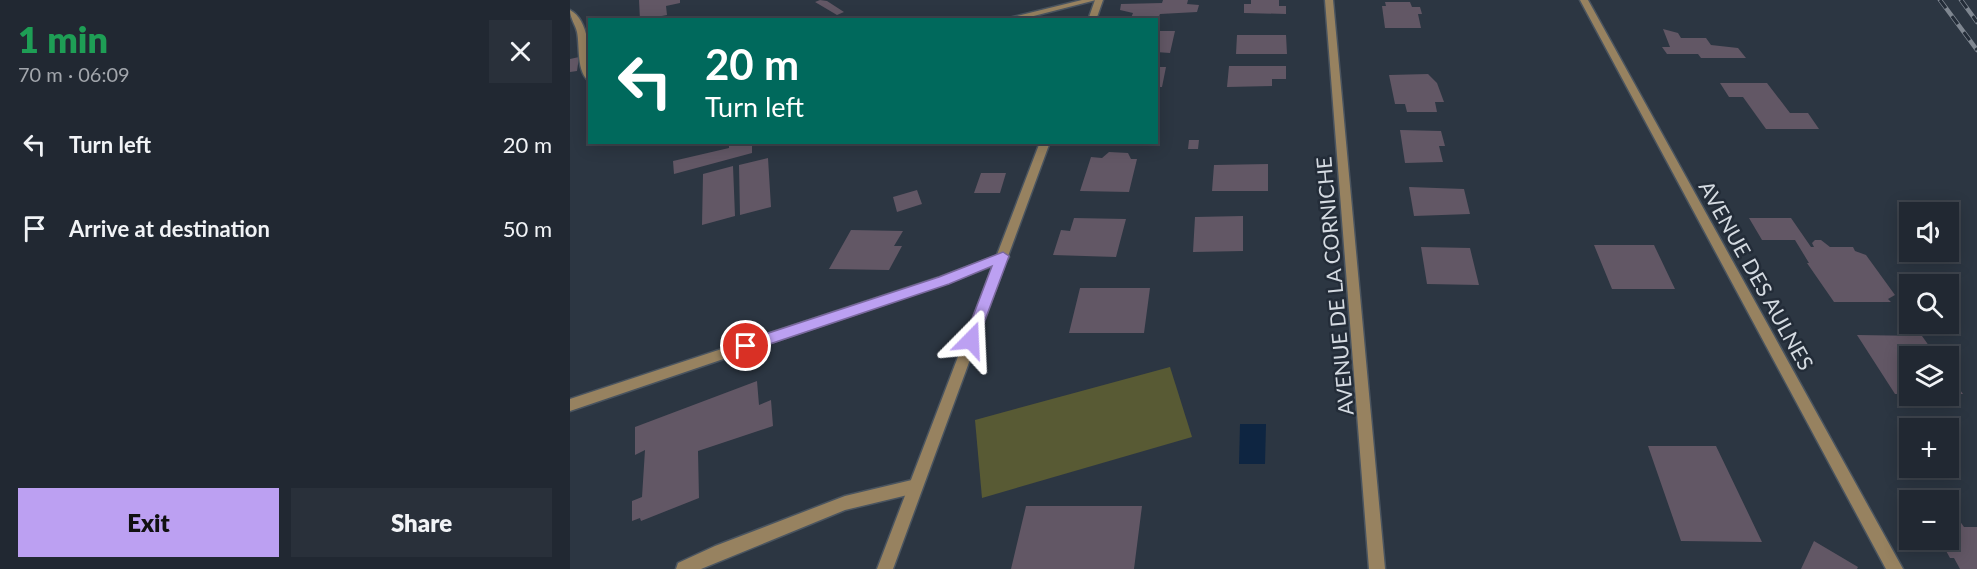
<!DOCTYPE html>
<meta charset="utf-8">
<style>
body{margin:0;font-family:Lato,sans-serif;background:#29303a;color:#f1f3f6;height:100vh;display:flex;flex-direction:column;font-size:22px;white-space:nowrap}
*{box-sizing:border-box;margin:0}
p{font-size:20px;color:#a2a6ac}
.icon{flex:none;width:33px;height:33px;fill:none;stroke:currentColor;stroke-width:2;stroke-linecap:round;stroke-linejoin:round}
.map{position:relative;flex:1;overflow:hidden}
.side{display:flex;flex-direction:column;background:#212832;width:570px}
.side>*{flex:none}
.hud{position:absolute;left:18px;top:18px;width:570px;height:126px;border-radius:0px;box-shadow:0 3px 15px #0003,0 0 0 2px #3e444d;background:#00695c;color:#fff;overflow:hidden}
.fabs{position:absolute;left:1329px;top:202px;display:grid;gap:12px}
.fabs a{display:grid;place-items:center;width:60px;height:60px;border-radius:0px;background:#212832;box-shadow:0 3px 15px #0003,0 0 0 2px #3e444d;font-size:30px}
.pin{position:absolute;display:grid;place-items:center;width:51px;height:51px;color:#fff;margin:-26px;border:3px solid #fff;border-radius:50%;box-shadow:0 2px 6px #0007}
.me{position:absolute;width:66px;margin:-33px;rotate:21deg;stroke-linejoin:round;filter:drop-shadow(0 0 4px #0008)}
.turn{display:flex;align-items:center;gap:21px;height:126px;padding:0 18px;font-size:27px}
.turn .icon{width:78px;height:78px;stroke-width:2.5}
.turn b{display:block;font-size:42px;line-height:51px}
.round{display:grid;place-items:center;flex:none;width:63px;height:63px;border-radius:0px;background:#29303a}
.head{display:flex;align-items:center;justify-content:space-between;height:102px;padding:0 18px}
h1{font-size:36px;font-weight:800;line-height:45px;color:#1e9e55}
.button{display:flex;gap:12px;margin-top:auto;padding:12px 18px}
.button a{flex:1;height:69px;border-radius:0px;background:#bca0f2;color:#111;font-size:24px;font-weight:800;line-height:69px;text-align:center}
.button a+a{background:#29303a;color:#f1f3f6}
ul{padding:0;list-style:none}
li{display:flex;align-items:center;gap:18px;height:84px;padding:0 18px}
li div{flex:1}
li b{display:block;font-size:22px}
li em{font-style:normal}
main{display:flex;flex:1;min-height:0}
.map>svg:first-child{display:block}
.green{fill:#585a34}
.water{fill:#0e2541}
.building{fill:#625765}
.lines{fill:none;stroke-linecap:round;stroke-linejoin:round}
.service-casing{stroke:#4a545f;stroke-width:3}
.minor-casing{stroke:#4a545f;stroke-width:3}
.service{fill:#978260;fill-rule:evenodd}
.minor{fill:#978260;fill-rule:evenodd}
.rail-casing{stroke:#7f8791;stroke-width:4.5}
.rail{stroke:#232c38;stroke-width:3;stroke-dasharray:10;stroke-linecap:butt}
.route{fill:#bca0f2;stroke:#7a689d;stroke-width:1.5}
.labels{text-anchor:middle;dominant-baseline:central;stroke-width:5;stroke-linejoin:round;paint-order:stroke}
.street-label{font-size:21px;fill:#d4dae1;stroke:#232c38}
</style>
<main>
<section class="side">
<div class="head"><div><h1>1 min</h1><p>70 m · 06:09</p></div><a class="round"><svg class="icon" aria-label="close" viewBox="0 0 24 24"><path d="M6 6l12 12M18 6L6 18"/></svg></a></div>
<ul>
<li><svg class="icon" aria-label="left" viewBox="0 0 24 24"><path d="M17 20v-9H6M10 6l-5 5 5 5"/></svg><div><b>Turn left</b></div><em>20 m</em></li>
<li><svg class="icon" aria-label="arrive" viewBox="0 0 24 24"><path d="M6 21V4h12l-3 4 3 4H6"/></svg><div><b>Arrive at destination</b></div><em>50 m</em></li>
</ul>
<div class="button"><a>Exit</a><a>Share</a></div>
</section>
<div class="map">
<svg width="1407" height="569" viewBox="0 0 1407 569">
<rect width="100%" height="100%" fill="#2c3642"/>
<path class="green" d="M600,367L622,437L412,498L405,420Z"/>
<path class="water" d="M670,424H696L695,464H669Z"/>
<path class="building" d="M69,0H110V3L96,6L97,15L70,20Z
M250,0L257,1L274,12L267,15L245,2Z
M593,0H618L617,4L629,5L627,12L590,14L588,19L561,18L563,13L550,10L551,4L592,3Z
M681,0H709V6H716V14L674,13V4H681Z
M815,2H840L842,7H850L852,14H848L851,28H815L812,6H816Z
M1093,29L1108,33L1111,38H1136L1141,45L1168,48L1176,58H1131L1128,54H1097L1092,47H1100Z
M586,31H605L600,53L586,52Z
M667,35H716L717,54H666Z
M9,57L7,71L0,72V59Z
M659,66H716V79H702V86L657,87Z
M586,67H596L592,87H586Z
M858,74L867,83L874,102H865L867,112H837L835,104H825L819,75Z
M1150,83H1197L1220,113H1238L1249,129H1196L1173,97H1159Z
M830,130L871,131L875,146H869L873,162L835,163Z
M619,140H629L628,149H618Z
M159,142H182V153L104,174L103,161L159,148Z
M539,152L558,153L561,159H567L559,192L510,191L521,157L532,158Z
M198,158L201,207L170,215L169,165Z
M698,164V191H642L644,165Z
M163,166L165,216L132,225L133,174Z
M411,173H436L430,193H404Z
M839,187L894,189L900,214L844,216Z
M347,190L352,204L327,212L323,197Z
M673,216V251L623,252L625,217Z
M504,218L556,219L546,257L483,255L491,230L500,231Z
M1179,218H1221L1241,247H1244L1242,243L1245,240H1251L1260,247H1283L1285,251L1296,255L1325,295L1318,299L1321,302H1264L1237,263H1239L1225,240H1192Z
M281,230L333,231L324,246H332L319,270L259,269Z
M1024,245H1084L1105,289H1042Z
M851,247L900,248L909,285L857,284Z
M510,288H580L574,333H499Z
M1287,335L1352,336L1367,357H1340V394H1325Z
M1378,374L1393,394H1378Z
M187,381L189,405L201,400L203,426L128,451L129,498L71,521L70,518L62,521V501L72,497L75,450L65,455V427Z
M1078,446H1146L1192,542L1111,541Z
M456,506H572L564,569H441Z
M1378,520H1389L1394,527H1407V569H1390L1384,558H1380L1370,540H1378Z
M1244,541L1288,567L1287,569H1231Z"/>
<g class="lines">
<g class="service-casing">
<path id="service" d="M512,0H526L448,20H431Z
M0,10C21,21 20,61 20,82C6,73 10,46 7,32C5,24 0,18 0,10Z
M433,253L437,254L439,257L437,260L378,283L0,411V399L370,277Z
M346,479L351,481L353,486L351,491L346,493L275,510L131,569H106L108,563L145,546L275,496Z"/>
</g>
<g class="minor-casing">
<path id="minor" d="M525,0H533L526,20H518Z
M755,0H763L815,569H799Z
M1010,0H1018L1333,569H1316Z
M470,142H480L323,569H307Z"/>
</g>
<use href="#service" class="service"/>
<use href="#minor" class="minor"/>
<g class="rail-casing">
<path id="rail" d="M1370,0L1407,50
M1391,0L1407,22"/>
</g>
<use href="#rail" class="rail"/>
</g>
<path class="route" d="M433,252L439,256L406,344H396L394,340L422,266L379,284L176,352L169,346L171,342L369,277Z"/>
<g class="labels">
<g class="street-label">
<text transform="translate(1187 275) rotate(61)">AVENUE DES AULNES</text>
<text transform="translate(764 286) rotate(-95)">AVENUE DE LA CORNICHE</text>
</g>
</g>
</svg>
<div class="fabs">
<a><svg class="icon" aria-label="sound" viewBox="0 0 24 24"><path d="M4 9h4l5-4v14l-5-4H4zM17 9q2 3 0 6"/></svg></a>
<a><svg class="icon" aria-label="search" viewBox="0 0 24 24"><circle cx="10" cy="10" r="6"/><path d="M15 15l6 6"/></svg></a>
<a><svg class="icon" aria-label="layers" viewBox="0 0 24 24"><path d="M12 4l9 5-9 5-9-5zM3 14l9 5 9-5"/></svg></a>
<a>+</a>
<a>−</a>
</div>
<div class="pin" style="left:176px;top:346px;background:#d93025"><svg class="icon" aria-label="arrive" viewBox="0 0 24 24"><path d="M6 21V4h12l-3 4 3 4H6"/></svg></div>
<svg class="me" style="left:401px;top:340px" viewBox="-20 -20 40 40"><path d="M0-17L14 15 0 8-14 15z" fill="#bca0f2" stroke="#fff" stroke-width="4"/></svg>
<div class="hud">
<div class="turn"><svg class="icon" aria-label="left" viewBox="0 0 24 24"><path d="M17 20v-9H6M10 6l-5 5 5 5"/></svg><div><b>20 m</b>Turn left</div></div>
</div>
</div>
</main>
